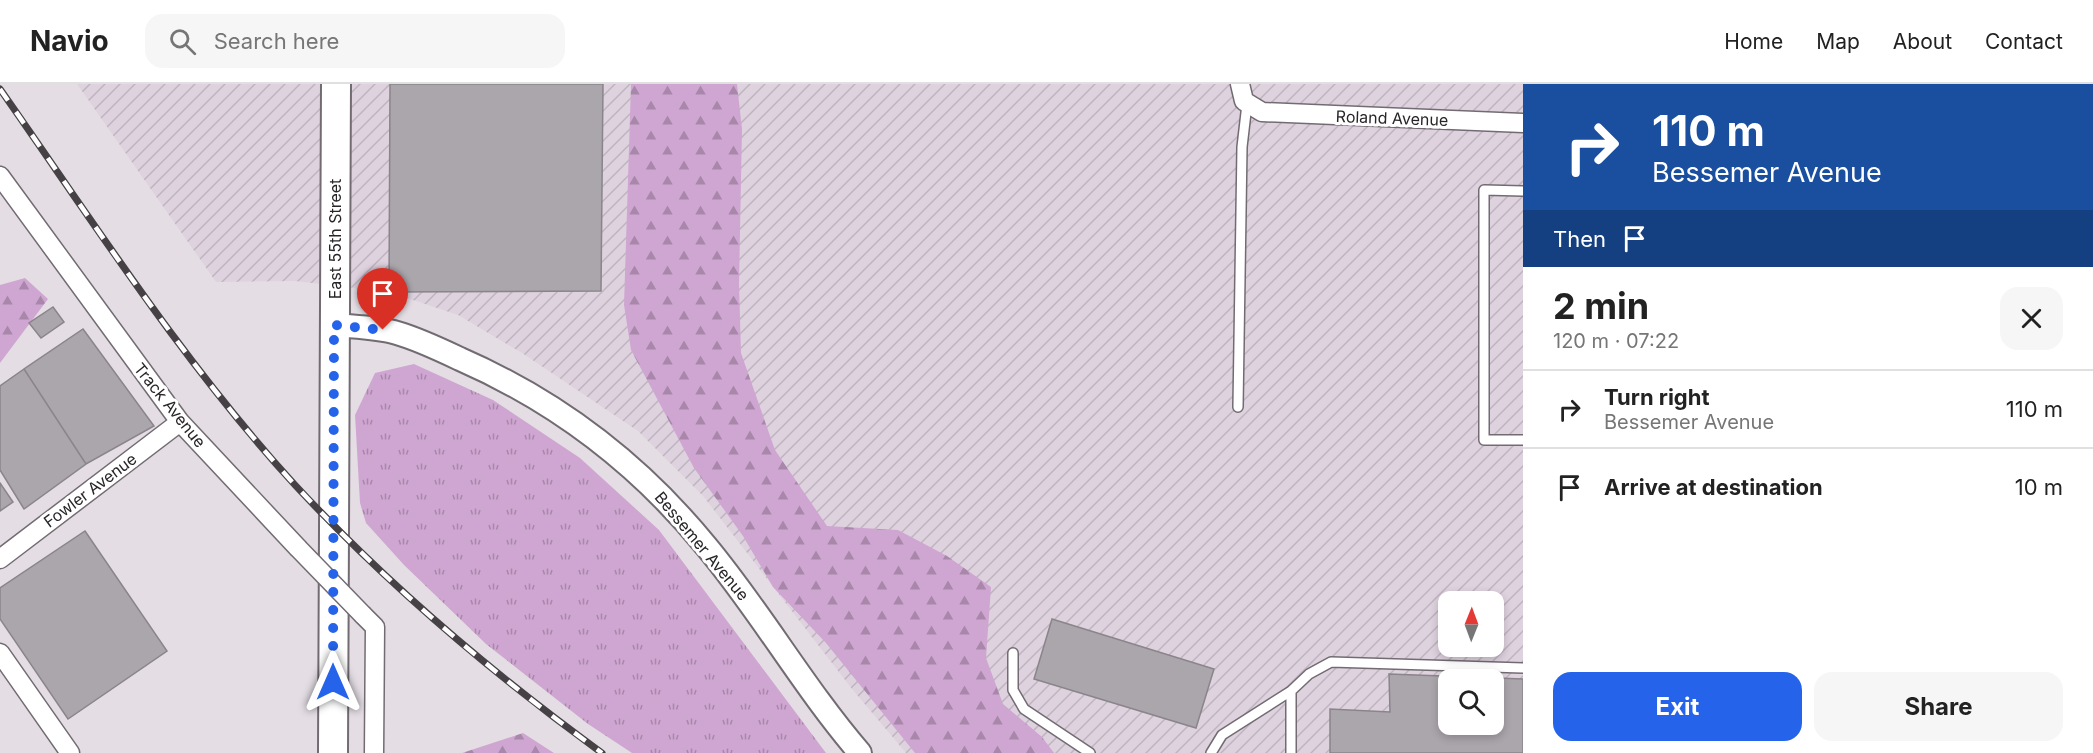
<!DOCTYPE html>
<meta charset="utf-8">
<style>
body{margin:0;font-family:Inter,sans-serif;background:#f6f6f6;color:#222;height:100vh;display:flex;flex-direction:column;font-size:22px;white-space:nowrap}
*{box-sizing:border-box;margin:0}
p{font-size:20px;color:#767676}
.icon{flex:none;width:33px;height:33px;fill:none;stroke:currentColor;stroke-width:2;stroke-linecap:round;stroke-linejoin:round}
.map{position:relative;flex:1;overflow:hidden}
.panel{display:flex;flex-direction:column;background:#fff;width:570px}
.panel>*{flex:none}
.banner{background:#1a4fa0;color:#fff;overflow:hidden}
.needle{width:39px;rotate:1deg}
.controls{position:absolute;left:1438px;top:507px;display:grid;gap:12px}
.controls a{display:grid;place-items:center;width:66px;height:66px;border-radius:12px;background:#fff;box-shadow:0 3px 9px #0003;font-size:30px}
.pin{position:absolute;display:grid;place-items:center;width:51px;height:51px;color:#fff;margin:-62px -26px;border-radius:50% 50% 50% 0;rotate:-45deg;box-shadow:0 0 6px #0007}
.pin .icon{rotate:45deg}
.me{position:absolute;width:66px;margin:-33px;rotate:0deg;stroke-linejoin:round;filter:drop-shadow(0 0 4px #0008)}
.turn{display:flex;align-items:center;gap:21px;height:126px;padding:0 30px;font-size:27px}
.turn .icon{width:78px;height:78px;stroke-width:2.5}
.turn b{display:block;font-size:42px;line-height:51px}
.then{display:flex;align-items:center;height:57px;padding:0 30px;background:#0003;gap:12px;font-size:22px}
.round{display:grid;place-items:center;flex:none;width:63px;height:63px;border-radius:18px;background:#f6f6f6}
.head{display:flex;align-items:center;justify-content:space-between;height:102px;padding:0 30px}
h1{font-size:36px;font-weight:700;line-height:45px}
.cta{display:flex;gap:12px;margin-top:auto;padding:12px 30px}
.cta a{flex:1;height:69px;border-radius:18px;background:#2563eb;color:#fff;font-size:24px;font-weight:700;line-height:69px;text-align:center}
.cta a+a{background:#f6f6f6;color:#222}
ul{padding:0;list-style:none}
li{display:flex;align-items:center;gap:18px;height:78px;padding:0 30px;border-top:2px solid #e0e0e0}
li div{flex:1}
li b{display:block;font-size:22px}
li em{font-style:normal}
header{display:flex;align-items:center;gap:36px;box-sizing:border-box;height:84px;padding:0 30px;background:#fff;border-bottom:2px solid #e0e0e0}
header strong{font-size:28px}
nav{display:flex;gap:33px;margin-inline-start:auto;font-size:21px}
.search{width:420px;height:54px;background:#f6f6f6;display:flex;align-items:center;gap:15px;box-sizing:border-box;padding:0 21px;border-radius:18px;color:#767676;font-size:22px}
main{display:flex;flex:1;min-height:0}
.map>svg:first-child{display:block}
.industrial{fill:url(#industrial-furrows);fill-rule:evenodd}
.grass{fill:url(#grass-tufts)}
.forest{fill:url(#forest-firs)}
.building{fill:#aba5ac;stroke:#8a848b;stroke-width:1.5;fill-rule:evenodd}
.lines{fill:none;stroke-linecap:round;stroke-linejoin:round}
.service-casing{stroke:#726c72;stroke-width:12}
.minor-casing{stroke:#726c72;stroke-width:21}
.tertiary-casing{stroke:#726c72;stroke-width:26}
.primary-casing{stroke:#726c72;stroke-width:32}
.service{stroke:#fff;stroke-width:9}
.minor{stroke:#fff;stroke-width:18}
.tertiary{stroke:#fff;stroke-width:22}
.primary{stroke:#fff;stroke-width:28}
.rail-casing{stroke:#454145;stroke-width:7}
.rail{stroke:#fff;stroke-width:4.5;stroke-dasharray:14;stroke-linecap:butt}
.minor-bridge-casing{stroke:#726c72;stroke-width:21;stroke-linecap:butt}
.minor-bridge{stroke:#fff;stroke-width:18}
.route{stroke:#2563eb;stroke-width:10;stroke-dasharray:0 18}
.labels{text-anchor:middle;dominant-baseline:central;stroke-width:6;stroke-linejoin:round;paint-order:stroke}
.street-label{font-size:16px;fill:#282528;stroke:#fff}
</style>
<header>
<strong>Navio</strong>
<div class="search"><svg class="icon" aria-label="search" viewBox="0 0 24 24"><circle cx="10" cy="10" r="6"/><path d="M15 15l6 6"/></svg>Search here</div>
<nav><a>Home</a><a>Map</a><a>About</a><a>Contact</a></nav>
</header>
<main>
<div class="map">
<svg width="1523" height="669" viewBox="0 0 1523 669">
<defs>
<pattern id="industrial-furrows" width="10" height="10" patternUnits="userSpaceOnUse" patternTransform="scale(1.5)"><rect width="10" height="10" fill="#ded2df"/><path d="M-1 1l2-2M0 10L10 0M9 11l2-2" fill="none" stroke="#beb4bf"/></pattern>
<pattern id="grass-tufts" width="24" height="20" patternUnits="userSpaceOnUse" patternTransform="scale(1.5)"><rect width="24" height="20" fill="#cfa6d1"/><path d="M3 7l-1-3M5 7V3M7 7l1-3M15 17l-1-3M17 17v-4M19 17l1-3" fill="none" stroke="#a887aa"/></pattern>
<pattern id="forest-firs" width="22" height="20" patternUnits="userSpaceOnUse" patternTransform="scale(1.5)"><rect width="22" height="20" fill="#cfa6d1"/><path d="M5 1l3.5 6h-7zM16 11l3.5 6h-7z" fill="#a887aa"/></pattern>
</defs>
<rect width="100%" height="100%" fill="#e4dee4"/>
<path class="industrial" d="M77,0H1523V669H906L852,605L703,412L638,347L522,269L458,231L389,208L295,197L216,198ZM1449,518H1494V562H1449ZM1449,596H1494V640H1449Z"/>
<path class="grass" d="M414,280L493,316L580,374L659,446L826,669H632L588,640L486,560L404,481L366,439L360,419L355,331L375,289Z"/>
<path class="forest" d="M631,0H737L742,45L739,200L741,269L775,366L827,442L898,446L947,472L991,503L986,574L1003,620L1042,653L1054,669H915L826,559L773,503L743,452L694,384L631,266L624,221Z
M25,194L48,215L0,279V201Z
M523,649L554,669H462Z"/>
<path class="building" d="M390,0H603L601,207L389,208Z
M53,223L64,238L41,254L29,239Z
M83,245L154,342L86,380L24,285Z
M24,285L86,380L24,425L0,386V302Z
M0,399L13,418L0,427Z
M85,447L167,567L68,635L0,535V504Z
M1052,535L1214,585L1196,644L1034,595Z
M1389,590L1523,595V669H1330V625L1390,628ZM1449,596H1494V640H1449Z"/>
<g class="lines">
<g class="service-casing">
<path id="service" d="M1523,107L1484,106V356H1523
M1238,323L1242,63L1247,20
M1013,569V606L1024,625L1090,669
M1211,669L1222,651L1291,607
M1291,669V607L1309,590L1331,578L1523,584"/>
</g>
<g class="minor-casing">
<path id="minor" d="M1240,0L1244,17L1262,28L1523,39
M0,92L180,338L298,464
M0,475L180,338
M363,531L375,543L374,669
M0,569L70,669"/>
</g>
<g class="tertiary-casing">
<path id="tertiary" d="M334,241C354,243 377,243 397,249C418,255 439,265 460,275C556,317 639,380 706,462C761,528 804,604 860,669"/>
</g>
<g class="primary-casing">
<path id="primary" d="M333,669L336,0"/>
</g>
<use href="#service" class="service"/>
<use href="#minor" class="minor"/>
<use href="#tertiary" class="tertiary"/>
<use href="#primary" class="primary"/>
<g class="rail-casing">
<path id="rail" d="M0,5C94,139 184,280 295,401C388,501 492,589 602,669"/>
</g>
<use href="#rail" class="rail"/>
<g class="minor-bridge-casing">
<path id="minor-bridge" d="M298,464L363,531"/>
</g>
<use href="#minor-bridge" class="minor-bridge"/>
</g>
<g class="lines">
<path class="route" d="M333,598L334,241L383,246"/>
</g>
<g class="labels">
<g class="street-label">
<text transform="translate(1392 34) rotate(2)">Roland Avenue</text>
<text transform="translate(335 155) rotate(-90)">East 55th Street</text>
<text transform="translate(170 321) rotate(51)">Track Avenue</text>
<text transform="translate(90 406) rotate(-37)">Fowler Avenue</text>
<text transform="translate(702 462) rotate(50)">Bessemer Avenue</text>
</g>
</g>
</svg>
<div class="controls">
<a><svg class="needle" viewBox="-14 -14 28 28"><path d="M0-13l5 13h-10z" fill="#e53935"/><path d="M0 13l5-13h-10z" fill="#767676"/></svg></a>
<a><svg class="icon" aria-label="search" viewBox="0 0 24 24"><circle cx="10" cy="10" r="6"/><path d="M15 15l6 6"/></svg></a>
</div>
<div class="pin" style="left:383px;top:246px;background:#d93025"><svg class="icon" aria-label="arrive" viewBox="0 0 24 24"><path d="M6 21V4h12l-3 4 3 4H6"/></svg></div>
<svg class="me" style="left:333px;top:598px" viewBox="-20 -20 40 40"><path d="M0-17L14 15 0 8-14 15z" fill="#2563eb" stroke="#fff" stroke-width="4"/></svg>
</div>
<section class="panel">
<div class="banner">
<div class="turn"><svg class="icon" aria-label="right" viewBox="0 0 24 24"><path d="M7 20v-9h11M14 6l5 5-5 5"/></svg><div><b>110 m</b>Bessemer Avenue</div></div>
<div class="then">Then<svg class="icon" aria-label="arrive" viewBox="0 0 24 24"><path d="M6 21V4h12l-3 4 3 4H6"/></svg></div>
</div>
<div class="head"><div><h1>2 min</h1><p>120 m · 07:22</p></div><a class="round"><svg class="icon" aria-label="close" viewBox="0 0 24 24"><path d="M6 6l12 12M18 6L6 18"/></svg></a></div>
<ul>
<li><svg class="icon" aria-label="right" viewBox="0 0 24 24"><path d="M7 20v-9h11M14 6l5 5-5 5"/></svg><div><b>Turn right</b><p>Bessemer Avenue</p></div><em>110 m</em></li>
<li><svg class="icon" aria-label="arrive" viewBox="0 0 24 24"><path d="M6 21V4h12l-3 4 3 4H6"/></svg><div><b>Arrive at destination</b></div><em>10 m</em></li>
</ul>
<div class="cta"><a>Exit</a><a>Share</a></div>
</section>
</main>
